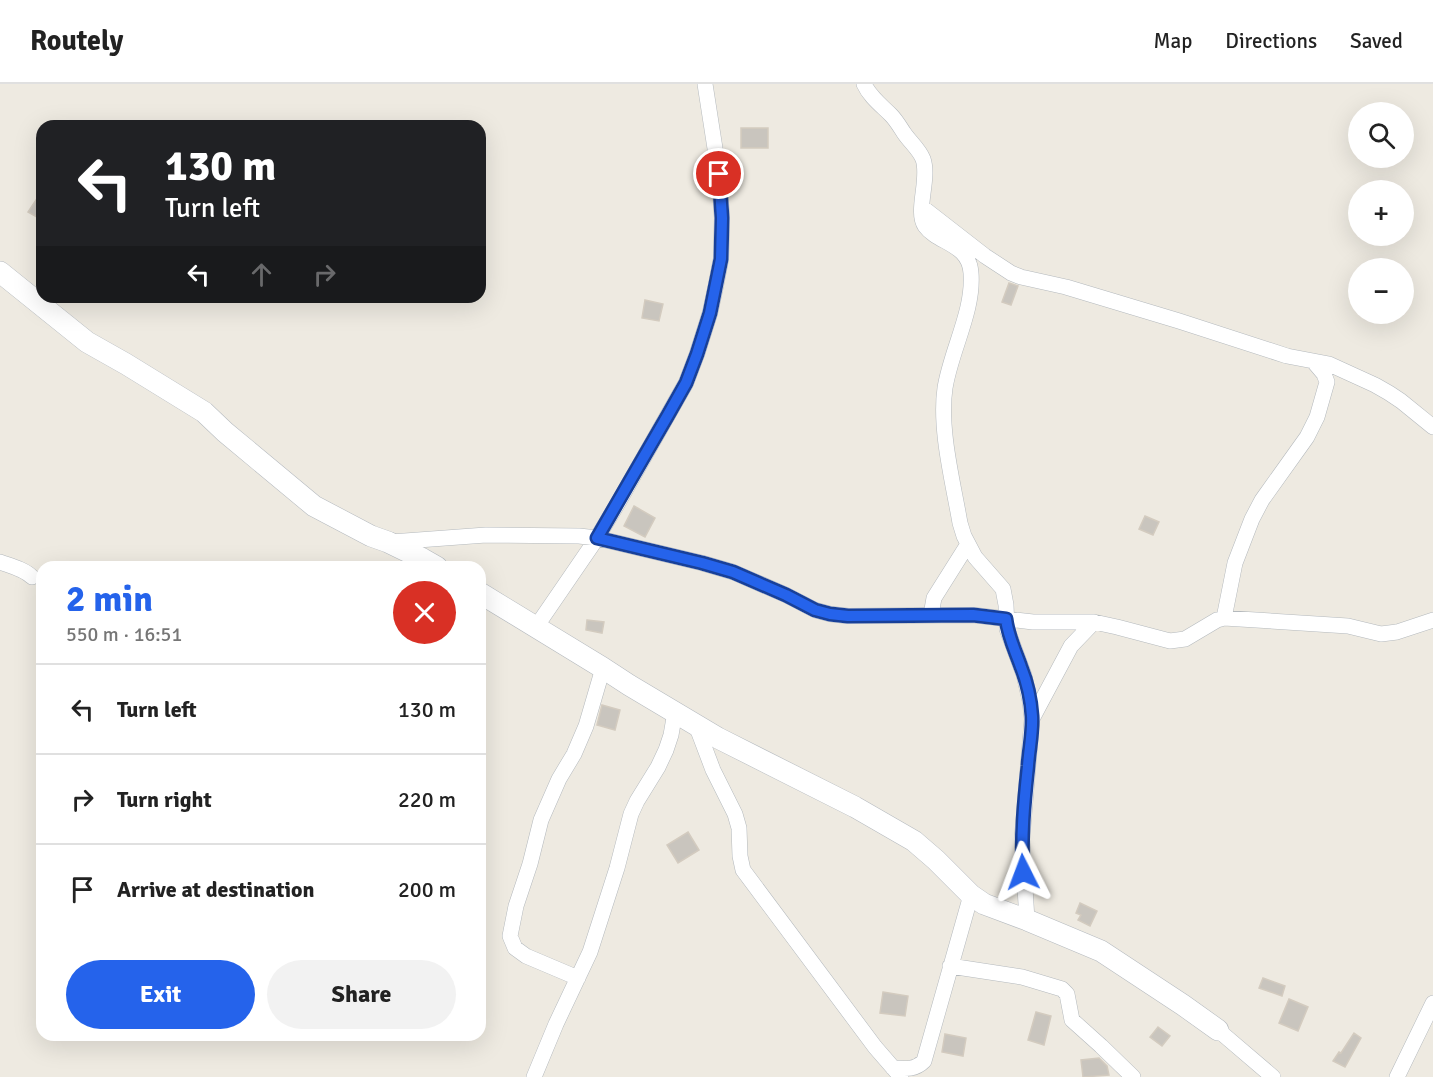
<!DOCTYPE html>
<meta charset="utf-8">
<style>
body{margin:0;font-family:Signika,sans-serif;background:#f2f2f2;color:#222;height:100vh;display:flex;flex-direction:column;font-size:22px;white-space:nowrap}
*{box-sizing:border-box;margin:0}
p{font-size:20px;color:#767676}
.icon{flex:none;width:33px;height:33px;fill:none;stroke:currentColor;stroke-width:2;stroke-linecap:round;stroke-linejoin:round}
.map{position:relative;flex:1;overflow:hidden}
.details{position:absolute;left:36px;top:477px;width:450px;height:480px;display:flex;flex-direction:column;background:#fff;border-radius:18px;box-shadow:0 6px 24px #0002}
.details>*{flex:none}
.guide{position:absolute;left:36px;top:36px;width:450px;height:183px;border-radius:18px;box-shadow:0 6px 24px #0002;background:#202124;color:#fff;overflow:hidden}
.tools{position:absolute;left:1348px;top:18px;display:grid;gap:12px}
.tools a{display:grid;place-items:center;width:66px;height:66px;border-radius:50%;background:#fff;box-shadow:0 6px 24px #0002;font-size:30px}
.pin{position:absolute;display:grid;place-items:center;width:51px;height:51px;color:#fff;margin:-26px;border:3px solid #fff;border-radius:50%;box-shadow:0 2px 6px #0007}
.me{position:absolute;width:66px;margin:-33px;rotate:357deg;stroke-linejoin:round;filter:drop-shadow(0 0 4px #0008)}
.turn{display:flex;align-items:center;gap:21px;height:126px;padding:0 30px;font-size:27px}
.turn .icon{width:78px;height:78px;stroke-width:2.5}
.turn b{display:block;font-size:42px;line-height:51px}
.lanes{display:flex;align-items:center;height:57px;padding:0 30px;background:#0003;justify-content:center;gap:30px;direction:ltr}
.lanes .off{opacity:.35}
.round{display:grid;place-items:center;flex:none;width:63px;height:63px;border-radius:32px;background:#f2f2f2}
.head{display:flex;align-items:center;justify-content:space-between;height:102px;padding:0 30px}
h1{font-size:36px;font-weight:700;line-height:45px;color:#2563eb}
.cta{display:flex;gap:12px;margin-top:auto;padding:12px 30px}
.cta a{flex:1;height:69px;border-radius:36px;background:#2563eb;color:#fff;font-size:24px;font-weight:700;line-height:69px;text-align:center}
.cta a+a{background:#f2f2f2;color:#222}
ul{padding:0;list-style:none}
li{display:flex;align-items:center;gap:18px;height:90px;padding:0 30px;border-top:2px solid #e0e0e0}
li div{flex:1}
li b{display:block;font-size:22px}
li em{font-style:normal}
header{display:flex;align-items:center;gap:36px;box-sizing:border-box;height:84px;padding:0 30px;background:#fff;border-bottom:2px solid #e0e0e0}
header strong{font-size:28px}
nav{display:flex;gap:33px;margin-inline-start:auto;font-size:21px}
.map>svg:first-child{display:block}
.building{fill:#c9c5be;stroke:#d3cbbf;stroke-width:1.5}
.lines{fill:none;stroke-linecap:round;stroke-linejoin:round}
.street-casing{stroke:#b4b9bd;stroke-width:16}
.secondary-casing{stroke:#b5babf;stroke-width:22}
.street{stroke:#fff;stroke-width:15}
.secondary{stroke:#fff;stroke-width:21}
.route-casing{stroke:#184099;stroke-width:15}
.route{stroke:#2563eb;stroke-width:10}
</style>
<header>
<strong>Routely</strong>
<nav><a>Map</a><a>Directions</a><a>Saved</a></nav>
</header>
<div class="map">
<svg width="1433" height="993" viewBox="0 0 1433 993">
<rect width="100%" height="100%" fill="#eeeae1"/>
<path class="building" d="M741,44H768V64H741Z
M42,107V136L28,128Z
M1009,199L1018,202L1011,221L1002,218Z
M645,216L663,220L659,237L642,234Z
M634,422L655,434L645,453L624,442Z
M1145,432L1159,438L1153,451L1139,445Z
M587,536L604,538L602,549L586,546Z
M602,621L620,626L615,646L597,641Z
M688,748L699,766L678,779L667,761Z
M1080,819L1097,827L1090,842L1078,836L1081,831L1076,829Z
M1263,894L1285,902L1282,912L1259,904Z
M883,908L908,912L905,932L880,929Z
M1289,915L1308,923L1298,947L1279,939Z
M1036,928L1051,932L1044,961L1028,956Z
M1158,943L1170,952L1162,962L1150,953Z
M1354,949L1361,954L1345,983L1333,977L1339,968L1341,969Z
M945,950L966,954L963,972L942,968Z
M1099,974L1107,982L1109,991L1083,993L1081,976Z"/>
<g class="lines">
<g class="street-casing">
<path id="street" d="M864,0C870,13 881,21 891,31C896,36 900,43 904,49C910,58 919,65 923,75C930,95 915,127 925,142C938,160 969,159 971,189C974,227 951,266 945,304C939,345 953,398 960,439L964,452L975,473L1003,505L1006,521L1007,545L1024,591L1030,617L1032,635L1022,755L1027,836
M922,123L985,172L1011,189L1021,193L1066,203L1179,237L1287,272L1329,280L1375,301L1389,309L1401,317L1433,343
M391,458L486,451L579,452L597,454L702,479L733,488L786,511L815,526L830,530L848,532L973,531L1033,538H1094L1117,543L1170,557L1185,555L1217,536L1224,534L1348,542L1381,550L1397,548L1433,536
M0,478C11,482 24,485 32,493
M931,531L934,514L968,460
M1224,534L1235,479L1252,435L1262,416L1307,353L1317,333L1327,298L1324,290L1313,277
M536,543L597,454L618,419L686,299L697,270L710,229L716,201L721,175L722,134L719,90L705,0
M1032,635L1071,562L1094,538
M696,641L713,686L735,730L739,744L740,772L743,786L875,963L901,993
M950,882L1022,893L1062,905L1067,910L1072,936L1101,962L1133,993
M578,894L526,872L515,864L510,852L516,822L530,780L541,736L559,695L574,670L586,642L603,584
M1218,946L1273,993
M893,984C906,985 915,986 924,977L971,811
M534,993L556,940L590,868L617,784L631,730L637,717L658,683L666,666L671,651L675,628
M1397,993L1433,919"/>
</g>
<g class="secondary-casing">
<path id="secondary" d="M0,188L87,258L126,280L204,328L225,348L314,422L371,452L388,458L423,475L437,483
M480,509L603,584L629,601L718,654L855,723L914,757L936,776L971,811L984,820L1027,836L1101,867L1183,921L1218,946"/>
</g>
<use href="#street" class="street"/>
<use href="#secondary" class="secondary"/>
</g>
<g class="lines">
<g class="route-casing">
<path id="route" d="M719,90L722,134L721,175L710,229L697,270L686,299L668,331L597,454L702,479L733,488L786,511L815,526L830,530L848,532L973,531L1006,535C1008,552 1015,566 1021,583C1027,598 1031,616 1032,632C1033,648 1029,666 1028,682C1024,719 1021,751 1023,788"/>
</g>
<use href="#route" class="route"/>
</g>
</svg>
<div class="tools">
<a><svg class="icon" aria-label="search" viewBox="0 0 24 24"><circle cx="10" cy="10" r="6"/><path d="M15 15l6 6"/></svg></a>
<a>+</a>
<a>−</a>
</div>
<div class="pin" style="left:719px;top:90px;background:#d93025"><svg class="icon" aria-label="arrive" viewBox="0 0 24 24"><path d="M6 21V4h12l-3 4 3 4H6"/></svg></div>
<svg class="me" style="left:1023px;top:788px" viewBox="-20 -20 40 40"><path d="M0-17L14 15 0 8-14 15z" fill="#2563eb" stroke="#fff" stroke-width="4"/></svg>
<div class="guide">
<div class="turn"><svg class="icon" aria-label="left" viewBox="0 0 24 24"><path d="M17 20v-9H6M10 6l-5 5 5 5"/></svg><div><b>130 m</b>Turn left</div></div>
<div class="lanes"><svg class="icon" aria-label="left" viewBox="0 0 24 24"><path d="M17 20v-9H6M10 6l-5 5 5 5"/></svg><svg class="icon off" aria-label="ahead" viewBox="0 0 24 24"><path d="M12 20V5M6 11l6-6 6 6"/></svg><svg class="icon off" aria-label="right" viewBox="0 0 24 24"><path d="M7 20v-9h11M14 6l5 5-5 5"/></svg></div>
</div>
<section class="details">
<div class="head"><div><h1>2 min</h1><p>550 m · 16:51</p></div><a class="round" style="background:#d93025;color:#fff"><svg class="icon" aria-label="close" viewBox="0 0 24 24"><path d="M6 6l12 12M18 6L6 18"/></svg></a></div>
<ul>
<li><svg class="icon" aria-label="left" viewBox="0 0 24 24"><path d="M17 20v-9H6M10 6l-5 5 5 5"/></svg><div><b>Turn left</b></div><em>130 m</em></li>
<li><svg class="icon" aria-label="right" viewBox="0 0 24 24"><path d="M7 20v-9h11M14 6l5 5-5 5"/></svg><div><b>Turn right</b></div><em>220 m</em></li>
<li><svg class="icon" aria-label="arrive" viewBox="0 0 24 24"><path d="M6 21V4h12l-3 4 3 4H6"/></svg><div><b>Arrive at destination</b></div><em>200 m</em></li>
</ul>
<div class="cta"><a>Exit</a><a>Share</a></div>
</section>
</div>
